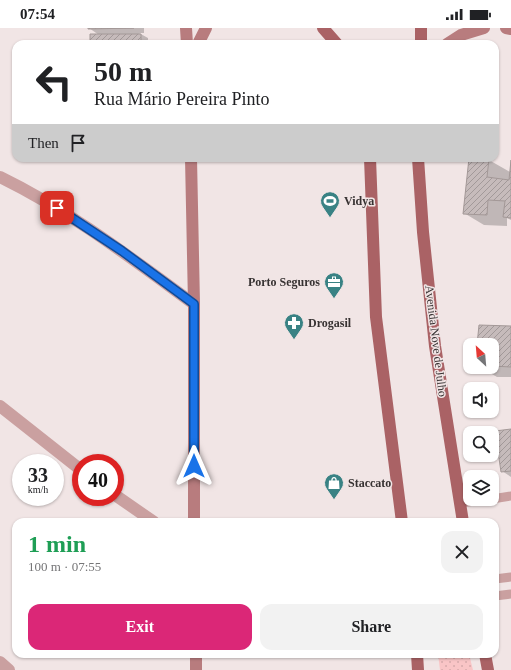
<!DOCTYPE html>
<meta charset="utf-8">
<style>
body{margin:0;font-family:Georgia,serif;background:#f2f2f2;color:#202124;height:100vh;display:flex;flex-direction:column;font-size:15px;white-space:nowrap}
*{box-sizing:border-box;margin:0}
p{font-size:13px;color:#757577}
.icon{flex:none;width:22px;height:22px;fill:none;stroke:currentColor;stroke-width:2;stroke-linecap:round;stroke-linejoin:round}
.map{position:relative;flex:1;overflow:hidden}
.side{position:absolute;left:12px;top:490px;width:487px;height:140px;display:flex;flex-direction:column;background:#fff;border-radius:12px;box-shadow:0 1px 3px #0004}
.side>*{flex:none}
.guide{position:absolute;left:12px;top:12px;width:487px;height:122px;border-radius:12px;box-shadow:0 1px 3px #0004;background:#fff;color:#202124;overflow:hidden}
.needle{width:26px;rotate:334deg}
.controls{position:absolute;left:463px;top:310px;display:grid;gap:8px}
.controls a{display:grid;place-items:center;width:36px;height:36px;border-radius:8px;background:#fff;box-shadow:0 1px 3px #0004;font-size:20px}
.speed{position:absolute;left:12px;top:426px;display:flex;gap:8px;font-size:20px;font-weight:700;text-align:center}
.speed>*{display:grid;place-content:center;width:52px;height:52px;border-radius:50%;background:#fff;box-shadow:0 1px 3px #0004;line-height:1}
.speed small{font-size:10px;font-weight:400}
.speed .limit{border:6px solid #d22;background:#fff;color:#111}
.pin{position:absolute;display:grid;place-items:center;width:34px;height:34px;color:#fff;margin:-17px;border-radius:8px;box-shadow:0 2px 6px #0006}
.me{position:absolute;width:44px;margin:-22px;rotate:0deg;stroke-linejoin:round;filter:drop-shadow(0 0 3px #0008)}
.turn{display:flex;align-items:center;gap:14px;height:84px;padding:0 16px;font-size:18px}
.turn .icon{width:52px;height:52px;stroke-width:2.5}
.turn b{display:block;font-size:28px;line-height:34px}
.then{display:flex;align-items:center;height:38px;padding:0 16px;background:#0003;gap:8px;font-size:15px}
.round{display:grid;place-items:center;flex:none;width:42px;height:42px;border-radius:12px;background:#f2f2f2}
.overview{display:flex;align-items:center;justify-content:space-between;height:68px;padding:0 16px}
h1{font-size:24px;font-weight:700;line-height:30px;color:#1e9e55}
.action{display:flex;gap:8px;margin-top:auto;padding:8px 16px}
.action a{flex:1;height:46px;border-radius:12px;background:#db2777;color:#fff;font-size:16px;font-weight:700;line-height:46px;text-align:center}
.action a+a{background:#f2f2f2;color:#202124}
.status{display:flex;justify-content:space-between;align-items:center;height:28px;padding:0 20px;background:#fff;direction:ltr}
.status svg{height:11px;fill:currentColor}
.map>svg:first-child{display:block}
.grass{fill:url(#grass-dots)}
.shadow{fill:#0003}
.building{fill:url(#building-hatch);stroke:#a39897}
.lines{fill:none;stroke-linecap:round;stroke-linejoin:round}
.lane{stroke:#caa0a0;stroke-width:9}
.street{stroke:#caa0a0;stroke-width:12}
.secondary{stroke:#b87c7e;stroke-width:12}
.primary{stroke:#aa6265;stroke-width:12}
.route-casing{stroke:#114b97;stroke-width:10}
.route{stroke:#1a73e8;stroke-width:7}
.labels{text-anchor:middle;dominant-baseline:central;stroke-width:3;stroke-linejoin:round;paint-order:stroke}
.poi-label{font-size:12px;font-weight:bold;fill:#373232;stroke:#f1e5e5;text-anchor:start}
.street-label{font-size:12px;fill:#373232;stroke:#f1e5e5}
</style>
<div class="status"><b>07:54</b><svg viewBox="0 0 49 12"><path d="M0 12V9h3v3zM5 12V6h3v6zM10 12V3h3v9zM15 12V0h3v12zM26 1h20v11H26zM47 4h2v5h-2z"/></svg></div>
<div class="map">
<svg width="511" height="642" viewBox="0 0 511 642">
<defs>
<pattern id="grass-dots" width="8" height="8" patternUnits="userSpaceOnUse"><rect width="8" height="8" fill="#f9c5c6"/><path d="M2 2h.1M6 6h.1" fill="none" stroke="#d6aaab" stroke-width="1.8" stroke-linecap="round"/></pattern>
<pattern id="building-hatch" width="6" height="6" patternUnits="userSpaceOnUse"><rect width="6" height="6" fill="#c6bbbb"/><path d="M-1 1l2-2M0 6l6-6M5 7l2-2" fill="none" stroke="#a29999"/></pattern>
</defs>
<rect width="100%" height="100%" fill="#f1e5e5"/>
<path class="grass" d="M438,626H469L473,642H440Z"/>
<path class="shadow" d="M89,0H144V5H139L148,10V16H91L99,7Z
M470,130L489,132L510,144L511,133V192L507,190V198L484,197L464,185Z
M511,299V349H497L480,339H492V317H478Z
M511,402V449L502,443Z"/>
<path class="building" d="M88,0H134L88,1Z
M90,6H141V16H90Z
M469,130L489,131L487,149L509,152L511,132V190L503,189L505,173L488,172L487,187L463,186Z
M479,297L511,298V339L492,338V317H477Z
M511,401V443L501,444L495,403Z"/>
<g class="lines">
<path class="lane" d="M492,471L511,468
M460,475L490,471
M495,551L511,549
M495,568L511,566"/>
<path class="street" d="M0,149C70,183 131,230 194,276
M0,378L81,442
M115,467L154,494
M0,634L9,642"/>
<path class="secondary" d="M186,0L187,16
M506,0L511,1
M198,16L206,0
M447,16L461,7L484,0
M191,130L194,276V494
M196,626V642"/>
<path class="primary" d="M323,0L337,16
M421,16V0
M370,130L376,289L402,494
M418,130L423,204L435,318L463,494
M417,626L418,642
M485,626L488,642"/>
</g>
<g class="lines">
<g class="route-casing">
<path id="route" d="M57,180L122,223L194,276V438"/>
</g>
<use href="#route" class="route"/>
</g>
<defs>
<g id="stadium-pin" transform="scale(1)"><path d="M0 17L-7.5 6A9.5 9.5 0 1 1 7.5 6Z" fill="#398284" stroke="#f1e5e5"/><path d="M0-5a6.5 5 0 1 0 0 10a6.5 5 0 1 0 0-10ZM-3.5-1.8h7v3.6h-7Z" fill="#fff"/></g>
<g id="office-pin" transform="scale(1)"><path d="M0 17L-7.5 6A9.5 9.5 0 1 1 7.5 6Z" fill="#398284" stroke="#f1e5e5"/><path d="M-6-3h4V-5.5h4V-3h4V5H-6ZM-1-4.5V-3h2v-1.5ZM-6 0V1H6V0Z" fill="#fff"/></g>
<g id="pharmacy-pin" transform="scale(1)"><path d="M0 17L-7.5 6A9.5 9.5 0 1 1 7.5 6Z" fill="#398284" stroke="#f1e5e5"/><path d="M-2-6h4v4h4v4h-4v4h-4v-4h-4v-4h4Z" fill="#fff"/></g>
<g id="shop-pin" transform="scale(1)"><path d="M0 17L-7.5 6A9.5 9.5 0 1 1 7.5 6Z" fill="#398284" stroke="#f1e5e5"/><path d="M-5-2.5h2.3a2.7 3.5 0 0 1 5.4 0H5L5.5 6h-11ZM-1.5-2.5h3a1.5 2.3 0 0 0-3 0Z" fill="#fff"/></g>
</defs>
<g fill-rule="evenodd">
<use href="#stadium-pin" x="330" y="173"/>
<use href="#office-pin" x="334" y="254"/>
<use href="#pharmacy-pin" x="294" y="295"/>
<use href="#shop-pin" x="334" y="455"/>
</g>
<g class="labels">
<g class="poi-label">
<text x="344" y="173">Vidya</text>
<text x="320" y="254" text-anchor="end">Porto Seguros</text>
<text x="308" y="295">Drogasil</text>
<text x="348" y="455">Staccato</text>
</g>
<g class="street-label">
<text transform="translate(436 313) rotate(83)">Avenida Nove de Julho</text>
</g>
</g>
</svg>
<div class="controls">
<a><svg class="needle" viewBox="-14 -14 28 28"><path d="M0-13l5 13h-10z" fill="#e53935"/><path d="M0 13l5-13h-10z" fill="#757577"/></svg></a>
<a><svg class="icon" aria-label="sound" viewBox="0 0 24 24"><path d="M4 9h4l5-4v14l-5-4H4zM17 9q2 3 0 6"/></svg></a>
<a><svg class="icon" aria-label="search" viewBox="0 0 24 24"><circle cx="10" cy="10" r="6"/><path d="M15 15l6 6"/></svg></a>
<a><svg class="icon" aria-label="layers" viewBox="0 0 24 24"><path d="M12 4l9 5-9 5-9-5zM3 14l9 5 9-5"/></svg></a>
</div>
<div class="speed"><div>33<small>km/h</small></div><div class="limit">40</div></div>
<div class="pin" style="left:57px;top:180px;background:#d93025"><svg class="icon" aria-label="arrive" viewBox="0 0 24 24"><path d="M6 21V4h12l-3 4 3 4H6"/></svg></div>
<svg class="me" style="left:194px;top:438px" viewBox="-20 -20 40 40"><path d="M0-17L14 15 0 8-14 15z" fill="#1a73e8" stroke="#fff" stroke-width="4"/></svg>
<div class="guide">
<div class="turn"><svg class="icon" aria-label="left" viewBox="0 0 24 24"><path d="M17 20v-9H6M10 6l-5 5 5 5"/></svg><div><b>50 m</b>Rua Mário Pereira Pinto</div></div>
<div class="then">Then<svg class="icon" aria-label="arrive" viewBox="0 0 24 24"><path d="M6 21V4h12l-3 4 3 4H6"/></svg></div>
</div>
<section class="side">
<div class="overview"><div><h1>1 min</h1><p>100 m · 07:55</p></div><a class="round"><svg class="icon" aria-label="close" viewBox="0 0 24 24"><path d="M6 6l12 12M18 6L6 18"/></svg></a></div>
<div class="action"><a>Exit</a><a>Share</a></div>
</section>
</div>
